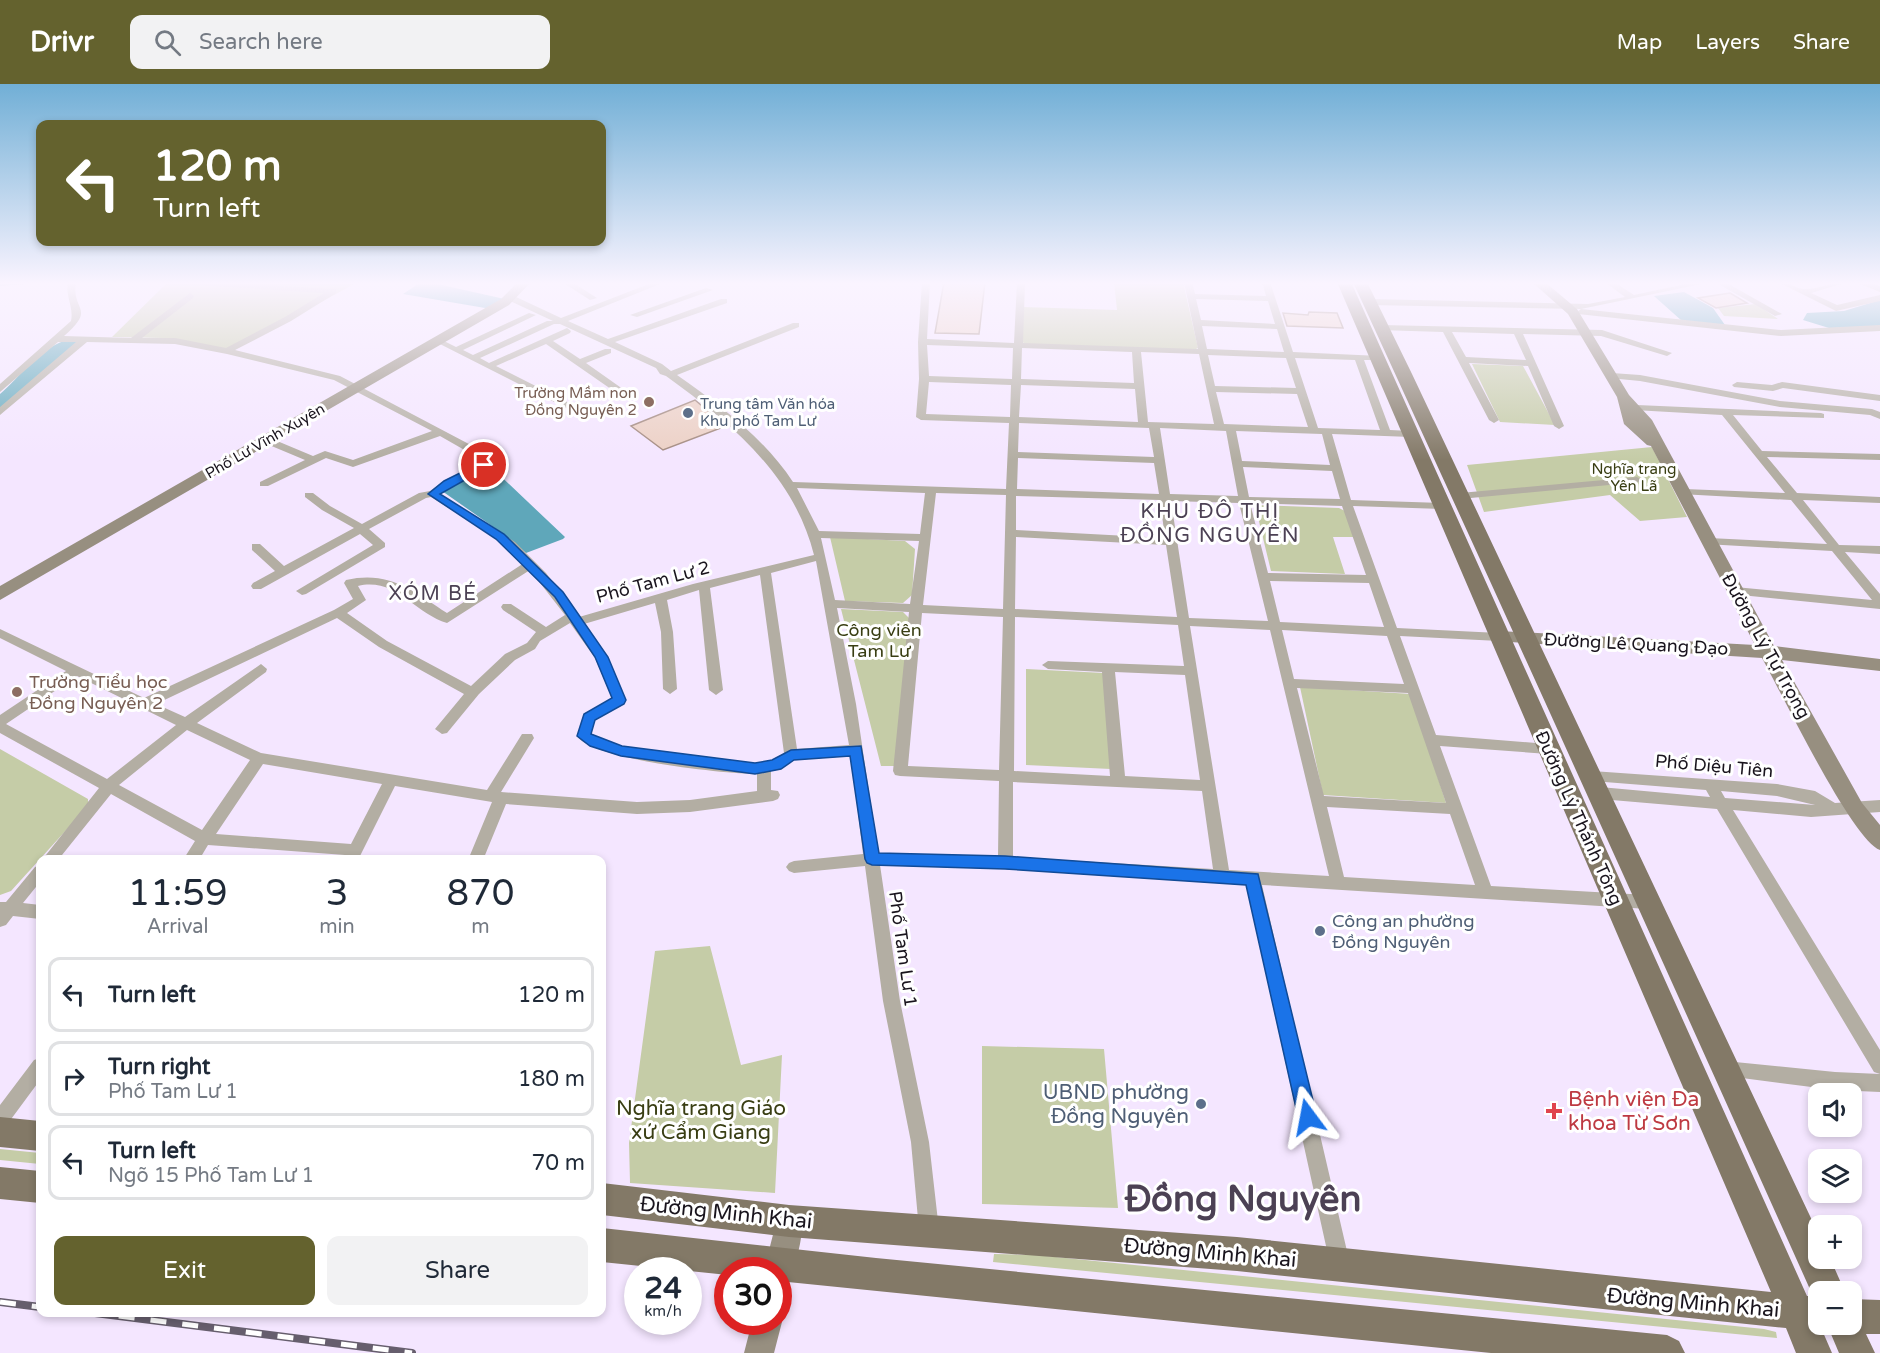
<!DOCTYPE html>
<meta charset="utf-8">
<style>
body{margin:0;font-family:"Varela Round",sans-serif;background:#f2f2f3;color:#1f2937;height:100vh;display:flex;flex-direction:column;font-size:22px;white-space:nowrap}
*{box-sizing:border-box;margin:0}
p{font-size:20px;color:#747a83}
.icon{flex:none;width:33px;height:33px;fill:none;stroke:currentColor;stroke-width:2;stroke-linecap:round;stroke-linejoin:round}
.map{position:relative;flex:1;overflow:hidden}
.side{position:absolute;left:36px;top:771px;width:570px;height:462px;display:flex;flex-direction:column;background:#fff;border-radius:12px;box-shadow:0 3px 9px #0003}
.side>*{flex:none}
.guide{position:absolute;left:36px;top:36px;width:570px;height:126px;border-radius:12px;box-shadow:0 3px 9px #0003;background:#64622e;color:#fff;overflow:hidden}
.controls{position:absolute;left:1808px;top:999px;display:grid;gap:12px}
.controls a{display:grid;place-items:center;width:54px;height:54px;border-radius:12px;background:#fff;box-shadow:0 3px 9px #0003;font-size:30px}
.speed{position:absolute;left:624px;top:1173px;display:flex;gap:12px;font-size:30px;font-weight:700;text-align:center}
.speed>*{display:grid;place-content:center;width:78px;height:78px;border-radius:50%;background:#fff;box-shadow:0 3px 9px #0003;line-height:1}
.speed small{font-size:15px;font-weight:400}
.speed .limit{border:9px solid #d22;background:#fff;color:#111}
.pin{position:absolute;display:grid;place-items:center;width:51px;height:51px;color:#fff;margin:-26px;border:3px solid #fff;border-radius:50%;box-shadow:0 2px 6px #0007}
.me{position:absolute;width:66px;margin:-33px;rotate:347deg;stroke-linejoin:round;filter:drop-shadow(0 0 4px #0008)}
.turn{display:flex;align-items:center;gap:21px;height:126px;padding:0 18px;font-size:27px}
.turn .icon{width:78px;height:78px;stroke-width:2.5}
.turn b{display:block;font-size:42px;line-height:51px}
.eta{display:flex;justify-content:space-evenly;align-items:center;height:102px;text-align:center}
.eta b{font-size:36px;font-weight:600;line-height:42px}
.cta{display:flex;gap:12px;margin-top:auto;padding:12px 18px}
.cta a{flex:1;height:69px;border-radius:12px;background:#64622e;color:#fff;font-size:24px;font-weight:600;line-height:69px;text-align:center}
.cta a+a{background:#f2f2f3;color:#1f2937}
ul{padding:0;list-style:none}
li{display:flex;align-items:center;gap:18px;height:75px;margin:0 12px 9px;padding:0 6px;border:3px solid #e0e1e3;border-radius:12px}
li div{flex:1}
li b{display:block;font-size:22px}
li em{font-style:normal}
header{display:flex;align-items:center;gap:36px;box-sizing:border-box;height:84px;padding:0 30px;background:#64622e;color:#fff}
header strong{font-size:28px}
nav{display:flex;gap:33px;margin-inline-start:auto;font-size:21px}
.search{width:420px;height:54px;background:#f2f2f3;display:flex;align-items:center;gap:15px;box-sizing:border-box;padding:0 21px;border-radius:12px;color:#747a83;font-size:22px}
.map>svg:first-child{display:block}
.green{fill:#c5cca7}
.water{fill:#5fa7ba}
.lines{fill:none;stroke-linecap:round;stroke-linejoin:round}
.canal{fill:#5fa7ba;fill-rule:evenodd}
.building{fill:#ecd0c4;stroke:#a2897e;stroke-width:1.5}
.street{fill:#b3aea3;fill-rule:evenodd}
.secondary{fill:#978f80;fill-rule:evenodd}
.primary{fill:#837967;fill-rule:evenodd}
.rail-casing{stroke:#665e6d;stroke-width:8}
.rail{stroke:#fff;stroke-width:5;stroke-dasharray:16;stroke-linecap:butt}
.route{fill:#1a73e8;stroke:#114b97;stroke-width:1.5}
.education-dot{fill:#8d6e63;stroke:#fff;stroke-width:2}
.service-dot{fill:#5c6f8a;stroke:#fff;stroke-width:2}
.health-dot{fill:#e0444e;stroke:#fff;stroke-width:2}
.labels{text-anchor:middle;dominant-baseline:central;stroke-width:6;stroke-linejoin:round;paint-order:stroke}
.far-education-label{font-size:15px;fill:#785e54;stroke:#fff;text-anchor:end}
.far-service-label{font-size:15px;fill:#4e5e75;stroke:#fff;text-anchor:start}
.far-street-label{font-size:15px;fill:#19141d;stroke:#fff}
.far-park-label{font-size:15px;fill:#393e13;stroke:#fff}
.street-label{font-size:18px;fill:#19141d;stroke:#fff}
.park-label{font-size:18px;fill:#393e13;stroke:#fff}
.education-label{font-size:18px;fill:#785e54;stroke:#fff;text-anchor:start}
.service-label{font-size:18px;fill:#4e5e75;stroke:#fff;text-anchor:start}
.neighbourhood-label{font-size:20px;letter-spacing:1.5px;fill:#4c4154;stroke:#fff}
.quarter-label{font-size:21px;letter-spacing:1.5px;fill:#4c4154;stroke:#fff}
.near-service-label{font-size:21px;fill:#4e5e75;stroke:#fff;text-anchor:end}
.near-health-label{font-size:21px;fill:#be3a42;stroke:#fff;text-anchor:start}
.near-park-label{font-size:21px;fill:#393e13;stroke:#fff}
.near-street-label{font-size:21px;fill:#19141d;stroke:#fff}
.near-town-label{font-size:36px;font-weight:bold;fill:#4c4154;stroke:#fff}
</style>
<header>
<strong>Drivr</strong>
<div class="search"><svg class="icon" aria-label="search" viewBox="0 0 24 24"><circle cx="10" cy="10" r="6"/><path d="M15 15l6 6"/></svg>Search here</div>
<nav><a>Map</a><a>Layers</a><a>Share</a></nav>
</header>
<div class="map">
<svg width="1880" height="1269" viewBox="0 0 1880 1269">
<rect width="100%" height="100%" fill="#f4e6ff"/>
<path class="green" d="M168,198L354,200L234,266L162,254L112,253Z
M1114,198H1183L1198,264L1194,266L1028,261L1022,258L1023,223L1117,226Z
M1756,220L1778,235L1724,232L1718,224Z
M1472,280L1523,282L1555,341L1500,338Z
M1652,363L1687,433L1640,437L1610,411L1484,428L1467,381Z
M1255,421L1339,424L1347,428L1357,453H1333L1345,490L1271,487Z
M830,453L905,457L915,465L912,511L903,519L845,517Z
M841,525L903,528L911,536L895,682H881Z
M1026,585L1104,589L1111,685L1026,681Z
M1300,603L1411,610L1446,719L1323,711Z
M0,665L88,715V722L11,807L0,811Z
M710,862L741,981L782,971L775,1109L630,1099L629,1059L655,867Z
M982,962L1104,965L1118,1124L982,1120Z
M0,1065L40,1069V1080L0,1076Z
M994,1170L1036,1171L1764,1245L1776,1248L1777,1254L993,1178Z"/>
<path class="water" d="M418,200L442,201L509,216L491,225L403,210Z
M1684,208L1713,224L1725,241L1682,237L1654,212Z
M1880,216V243L1829,244L1803,236L1807,229L1844,227Z
M64,257H79L0,325V310C20,293 39,265 64,257Z
M492,384L565,453L563,455L526,469L502,449L442,407Z"/>
<g class="lines">
<path class="canal" d="M0,198H30L26,200L0,202Z"/>
</g>
<path class="building" d="M944,198H985L979,250L935,249Z
M1730,209L1747,219L1716,224L1698,214Z
M1309,228L1337,229L1343,244L1287,242L1283,229L1308,231Z
M695,316L726,342L663,366L631,342Z"/>
<g class="lines">
<path class="street" d="M68,198H76C71,228 97,223 64,252L131,254L190,209L194,212L193,214L142,254H175L226,264L285,233L324,209L209,202H206V198L336,205V209L291,237L235,266L340,292L484,368L489,381L488,383L452,401L440,410L515,458L546,489L579,533L693,500L814,471C794,391 731,339 666,292L660,290L656,284L560,240H554L480,274L489,279L567,244L571,247L570,249L553,257L580,275L605,265H611V269L586,279L627,308V312H621L546,260L496,282L583,326L585,328L580,331L434,257L438,254L456,263L529,229L536,231L463,266L473,271L547,237H553L508,216V212H514L561,234L654,198H665L568,237L608,255L721,215H727V219L615,258L662,280L671,287L793,239H799V243L677,291C720,321 764,354 793,398L1006,405L1009,339L921,336L916,333L919,295L918,258L922,198H930L927,255L1014,259L1017,198H1025L1023,259L1198,265L1184,198H1192L1195,210L1266,212L1262,198H1270L1293,268L1380,272V276H1364L1390,346L1411,347L1416,350L1411,353L1332,350L1351,416L1442,419L1447,422L1442,425L1353,422L1397,544L1499,549L1505,553L1499,557L1400,552L1436,651L1548,660L1553,661L1555,665L1553,669L1548,670L1440,662L1491,802L1648,811L1654,813L1656,818L1654,823L1648,825L1262,801L1350,1180L1347,1187L1340,1190L1333,1187L1330,1180L1246,800L1005,785L880,781L900,917L929,1058L939,1146L936,1153L929,1156L922,1153L919,1146L911,1058L883,917L865,782L794,789L789,787L786,783L789,779L794,777L863,770L851,672L794,676L781,685L771,687V706L778,707L780,711L778,715L773,717L690,728L637,730L506,720L483,776H468L492,718L395,702L358,776H343L345,771L208,761L199,776H183L195,757L111,710L58,776H42L99,704L0,649V631L66,587L0,554V545L144,614L334,526L353,515L344,499L346,496C389,486 413,507 447,529L524,479L496,454L431,413L426,414L369,445L385,459V463L306,510L302,511L296,507L373,461L360,450L261,505H253L251,502L253,499L275,487L252,466V460H260L284,482L354,444L322,426L305,413V409H313L330,422L362,440L419,409L430,407L444,397L478,380L475,372L440,352L353,383L326,374L268,402H260V398L305,376L262,358V354H270L313,372L325,367L353,376L432,347L334,296L227,270L175,260L87,258L0,331V323L76,258H58L0,308V300L71,237C74,223 65,212 68,198ZM1196,215L1268,217L1275,240L1201,236ZM1202,242L1277,245L1284,268L1207,265ZM927,261L1013,264L1012,295L929,292ZM1022,264L1132,268L1134,299L1021,295ZM1141,268L1199,270L1214,340L1148,338ZM1208,271L1286,274L1296,304L1215,302ZM1295,274L1355,276L1380,346L1318,344ZM929,298L1011,301L1010,333L926,330ZM1021,301L1135,305L1138,338L1019,333ZM1216,308L1297,310L1308,343L1224,340ZM1019,339L1149,344L1154,373L1018,368ZM1160,344L1226,347L1238,412L1170,410ZM1236,347L1322,350L1330,381L1242,377ZM1018,374L1154,379L1159,410L1017,405ZM1243,383L1332,387L1340,415L1249,413ZM797,404L925,409L920,450L819,447ZM936,409L1006,411L1003,525L923,521ZM1016,412L1160,416L1165,454L1016,446ZM1171,417L1239,419L1268,537L1189,534ZM1250,419L1342,422L1366,491L1268,489ZM1016,453L1166,461L1177,533L1015,525ZM821,454L919,457L910,520L835,516ZM816,477L849,661L797,665L771,489ZM530,486L565,531L546,543L511,520H503L501,523L503,526L536,548L527,559L505,570L471,602L387,557L347,529L366,516L358,502C396,493 415,530 447,539ZM760,491L784,669L772,676L755,680C701,674 641,674 591,650L595,636L624,619L626,616L607,573L584,540L655,519L661,548L663,605L670,610L677,605L673,548L667,516L699,506L709,606L716,611L723,606L710,504ZM1270,497L1369,499L1384,543L1280,538ZM837,524L909,528L893,687L895,691L900,692L999,697L998,772L878,769L856,620ZM922,529L1003,533L999,686L908,682ZM1015,533L1178,541L1184,582L1048,577L1042,581L1048,585L1102,588L1110,692L1014,687ZM337,534L379,563L464,610L435,645L442,650L447,649L479,610L515,576L535,565L540,557L570,539L595,574L612,614L584,630L577,652C592,676 727,690 757,690V707L690,716L637,718L501,708L534,654L532,650H522L487,706L261,669L197,639L266,588L267,585L261,580L185,633L156,620ZM1190,542L1270,546L1329,792L1229,786ZM1282,546L1387,552L1404,600L1294,595ZM1115,588L1185,591L1200,696L1125,692ZM77,592L176,641L107,695L6,640ZM1297,604L1408,609L1446,719L1324,712ZM187,646L250,676L202,746L119,701ZM263,680L382,700L351,760L216,750ZM1013,698L1202,707L1213,785L1013,773ZM1327,723L1450,730L1475,801L1344,793Z
M562,198H572L597,214L590,216Z
M1605,198H1614L1634,211L1695,198H1711L1581,225L1781,246L1880,241V247L1781,252L1578,230L1577,228L1581,225L1370,221L1366,218L1370,215L1588,220L1625,213Z
M1715,198H1725L1782,230L1775,232Z
M1778,198C1789,198 1797,205 1805,205C1819,205 1833,198 1848,198L1811,209L1837,221L1880,211V217L1836,227Z
M1855,198H1867L1880,202V208Z
M706,204L713,206L637,233L630,231Z
M1382,241L1602,246L1672,269L1667,272L1601,252L1523,250L1564,342L1559,345L1554,342L1528,282L1469,279L1499,336L1494,339L1489,336L1443,248L1379,246L1378,244ZM1452,248L1514,250L1526,276L1466,273Z
M1612,289L1640,291L1780,317L1872,325L1880,328V335L1870,331L1780,323L1640,297L1609,294L1607,292Z
M1737,298L1772,301L1782,298L1880,311V317L1783,304L1773,307L1734,303L1732,301Z
M1637,321L1821,329L1824,330V334L1733,331L1762,367L1880,370V376L1767,373L1797,409L1880,413V419L1803,416L1839,461L1880,462V470L1845,468L1880,510V525L1731,510L1729,507L1735,503L1872,516L1832,467L1705,460V456L1709,454L1827,460L1791,416L1680,410V406L1684,405L1785,409L1722,331L1634,326L1632,324Z
M1637,393L1642,396L1641,398L1460,415L1455,412L1460,409Z
M1592,687L1777,700L1815,707L1835,719L1880,716V728L1811,733L1733,726L1880,966V1008L1835,1006L1719,991L1716,985L1719,979L1725,977L1835,988L1880,990L1874,988L1717,725L1600,715L1595,713L1593,709L1595,705L1600,703L1710,713L1706,706L1592,697L1587,696L1585,692L1587,688ZM1721,707L1777,712L1815,721L1725,714Z
M40,781V798L23,819L40,821V835L13,832L6,841L0,843V818H6L35,783Z
M40,974V996L6,1042L0,1045V1021L34,976Z"/>
<path class="secondary" d="M518,198H531L509,221L0,516V502L501,215Z
M1532,198H1545L1577,225L1629,311L1652,336L1774,562L1880,575V587L1782,576L1862,719L1880,741V766C1852,756 1781,608 1762,574L1493,557L1490,553L1493,549L1499,547L1755,561L1651,362L1647,361L1624,340L1617,313L1568,230Z
M789,1123L799,1127C807,1146 796,1179 788,1198L778,1202V1186H764L779,1127Z
M778,1230L782,1238L774,1269H744L752,1238H778Z"/>
<path class="primary" d="M1337,198H1351L1807,1212H1813C1661,873 1508,535 1353,198H1367L1412,290L1818,1149V1174H1830L1845,1208H1818V1240H1851V1215L1880,1216V1250H1866L1875,1269H1839L1828,1243L1822,1246L1832,1269H1796L1786,1244L1237,1187L789,1153L602,1131V1099L789,1121L1237,1153L1771,1208Z
M0,1033L40,1037V1067L0,1063Z
M0,1083L40,1087V1119L0,1115Z
M602,1144L876,1174L1667,1251L1679,1257L1685,1269H1491L778,1197V1186H728V1191L602,1178Z"/>
<g class="rail-casing">
<path id="rail" d="M0,1218L40,1223
M87,1228L412,1269"/>
</g>
<use href="#rail" class="rail"/>
</g>
<linearGradient id="sky" x2="0" y2="1"><stop stop-color="#71afd6"/><stop offset="0.53" stop-color="#faf4ff"/><stop offset="1" stop-color="#faf4ff" stop-opacity="0"/></linearGradient>
<rect width="1880" height="376" fill="url(#sky)"/>
<path class="route" d="M484,377L488,378V383L440,410L504,450L563,508L608,573L626,616L624,620L595,636L591,650L622,662L755,679L772,676L791,666L861,662L879,769L1005,772L1258,790L1317,1033L1314,1040L1308,1042L1301,1040L1298,1033L1246,801L1005,785L872,781L867,779L865,775L850,672L794,676L781,685L755,690L621,672L590,662L577,652L584,630L612,614L595,573L555,513L496,455L428,410L444,397Z"/>
<g class="education-dot">
<circle cx="649" cy="318" r="6"/>
<circle cx="17" cy="608" r="6"/>
</g>
<g class="service-dot">
<circle cx="688" cy="329" r="6"/>
<circle cx="1320" cy="847" r="6"/>
<circle cx="1201" cy="1020" r="6"/>
</g>
<path class="health-dot" d="M1551 1018h6v6h6v6h-6v6h-6v-6h-6v-6h6z"/>
<g class="labels">
<g class="far-education-label">
<text x="637" y="309">Trường Mầm non<tspan x="637" dy="17">Đồng Nguyên 2</tspan></text>
</g>
<g class="far-service-label">
<text x="700" y="320">Trung tâm Văn hóa<tspan x="700" dy="17">Khu phố Tam Lư</tspan></text>
</g>
<g class="far-street-label">
<text transform="translate(265 357) rotate(-30)">Phố Lư Vĩnh Xuyên</text>
</g>
<g class="far-park-label">
<text x="1634" y="385">Nghĩa trang<tspan x="1634" dy="17">Yên Lã</tspan></text>
</g>
<g class="street-label">
<text transform="translate(653 498) rotate(-15)">Phố Tam Lư 2</text>
<text transform="translate(1636 560) rotate(3)">Đường Lê Quang Đạo</text>
<text transform="translate(1766 562) rotate(61)">Đường Lý Tự Trọng</text>
<text transform="translate(1714 682) rotate(5)">Phố Diệu Tiên</text>
<text transform="translate(1579 734) rotate(66)">Đường Lý Thánh Tông</text>
<text transform="translate(903 865) rotate(82)">Phố Tam Lư 1</text>
</g>
<g class="park-label">
<text x="879" y="546">Công viên<tspan x="879" dy="21">Tam Lư</tspan></text>
</g>
<g class="education-label">
<text x="29" y="598">Trường Tiểu học<tspan x="29" dy="21">Đồng Nguyên 2</tspan></text>
</g>
<g class="service-label">
<text x="1332" y="837">Công an phường<tspan x="1332" dy="21">Đồng Nguyên</tspan></text>
</g>
<g class="neighbourhood-label">
<text x="433" y="510">XÓM BÉ</text>
</g>
<g class="quarter-label">
<text x="1210" y="427">KHU ĐÔ THỊ<tspan x="1210" dy="24">ĐỒNG NGUYÊN</tspan></text>
</g>
<g class="near-service-label">
<text x="1189" y="1008">UBND phường<tspan x="1189" dy="24">Đồng Nguyên</tspan></text>
</g>
<g class="near-health-label">
<text x="1568" y="1015">Bệnh viện Đa<tspan x="1568" dy="24">khoa Từ Sơn</tspan></text>
</g>
<g class="near-park-label">
<text x="701" y="1024">Nghĩa trang Giáo<tspan x="701" dy="24">xứ Cẩm Giang</tspan></text>
</g>
<g class="near-street-label">
<text transform="translate(726 1129) rotate(6)">Đường Minh Khai</text>
<text transform="translate(1210 1169) rotate(5)">Đường Minh Khai</text>
<text transform="translate(1693 1219) rotate(5)">Đường Minh Khai</text>
</g>
<g class="near-town-label">
<text x="1243" y="1115">Đồng Nguyên</text>
</g>
</g>
</svg>
<div class="controls">
<a><svg class="icon" aria-label="sound" viewBox="0 0 24 24"><path d="M4 9h4l5-4v14l-5-4H4zM17 9q2 3 0 6"/></svg></a>
<a><svg class="icon" aria-label="layers" viewBox="0 0 24 24"><path d="M12 4l9 5-9 5-9-5zM3 14l9 5 9-5"/></svg></a>
<a>+</a>
<a>−</a>
</div>
<div class="speed"><div>24<small>km/h</small></div><div class="limit">30</div></div>
<div class="pin" style="left:484px;top:381px;background:#d93025"><svg class="icon" aria-label="arrive" viewBox="0 0 24 24"><path d="M6 21V4h12l-3 4 3 4H6"/></svg></div>
<svg class="me" style="left:1308px;top:1033px" viewBox="-20 -20 40 40"><path d="M0-17L14 15 0 8-14 15z" fill="#1a73e8" stroke="#fff" stroke-width="4"/></svg>
<div class="guide">
<div class="turn"><svg class="icon" aria-label="left" viewBox="0 0 24 24"><path d="M17 20v-9H6M10 6l-5 5 5 5"/></svg><div><b>120 m</b>Turn left</div></div>
</div>
<section class="side">
<div class="eta">
<div><b>11:59</b><p>Arrival</p></div>
<div><b>3</b><p>min</p></div>
<div><b>870</b><p>m</p></div>
</div>
<ul>
<li><svg class="icon" aria-label="left" viewBox="0 0 24 24"><path d="M17 20v-9H6M10 6l-5 5 5 5"/></svg><div><b>Turn left</b></div><em>120 m</em></li>
<li><svg class="icon" aria-label="right" viewBox="0 0 24 24"><path d="M7 20v-9h11M14 6l5 5-5 5"/></svg><div><b>Turn right</b><p>Phố Tam Lư 1</p></div><em>180 m</em></li>
<li><svg class="icon" aria-label="left" viewBox="0 0 24 24"><path d="M17 20v-9H6M10 6l-5 5 5 5"/></svg><div><b>Turn left</b><p>Ngõ 15 Phố Tam Lư 1</p></div><em>70 m</em></li>
</ul>
<div class="cta"><a>Exit</a><a>Share</a></div>
</section>
</div>
